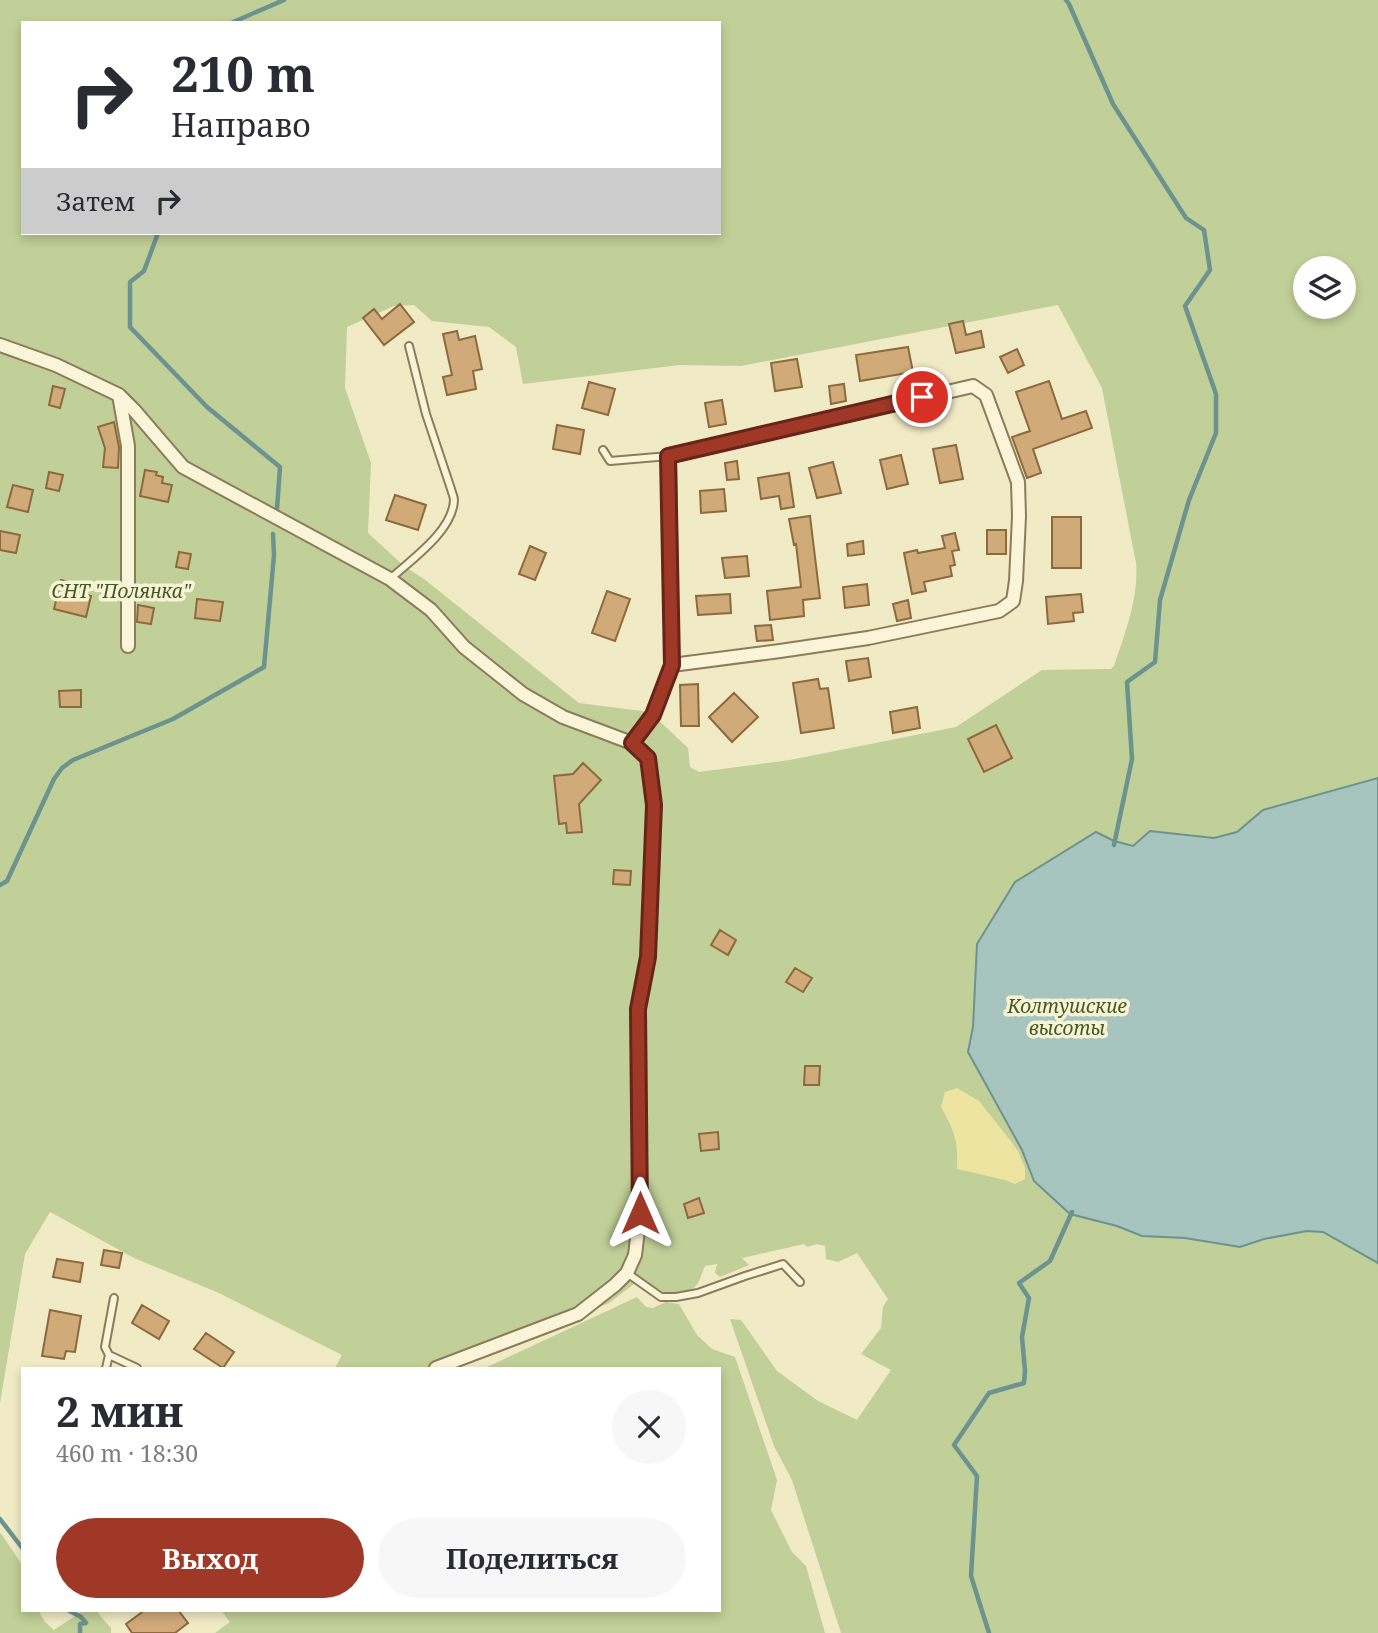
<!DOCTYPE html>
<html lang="ru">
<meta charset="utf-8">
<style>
body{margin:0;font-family:"Noto Serif",serif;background:#f7f7f7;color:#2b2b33;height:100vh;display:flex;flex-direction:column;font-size:26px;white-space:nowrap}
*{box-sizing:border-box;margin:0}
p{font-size:23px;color:#7c7c81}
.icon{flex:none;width:38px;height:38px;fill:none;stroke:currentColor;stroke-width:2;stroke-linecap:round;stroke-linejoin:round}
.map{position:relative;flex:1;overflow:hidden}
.side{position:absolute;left:21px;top:1367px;width:700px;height:245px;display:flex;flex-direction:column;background:#fff;border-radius:0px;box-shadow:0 4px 10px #0003}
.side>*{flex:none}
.hud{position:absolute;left:21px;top:21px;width:700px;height:214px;border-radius:0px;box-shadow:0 4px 10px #0003;background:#fff;color:#2b2b33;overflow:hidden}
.tools{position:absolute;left:1293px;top:256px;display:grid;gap:14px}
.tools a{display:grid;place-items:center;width:63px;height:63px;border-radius:50%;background:#fff;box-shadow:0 4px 10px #0003;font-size:35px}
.pin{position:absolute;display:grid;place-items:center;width:60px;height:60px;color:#fff;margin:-30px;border:4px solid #fff;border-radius:50%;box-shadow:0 2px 7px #0007}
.me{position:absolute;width:77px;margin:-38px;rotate:0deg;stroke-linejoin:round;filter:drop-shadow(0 0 5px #0008)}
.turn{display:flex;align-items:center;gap:24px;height:147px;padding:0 35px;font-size:32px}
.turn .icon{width:91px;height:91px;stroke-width:2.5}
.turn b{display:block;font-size:49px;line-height:60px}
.then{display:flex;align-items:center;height:66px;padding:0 35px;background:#0003;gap:14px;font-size:26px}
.round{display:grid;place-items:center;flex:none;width:74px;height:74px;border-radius:37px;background:#f7f7f7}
.overview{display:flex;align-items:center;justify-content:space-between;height:119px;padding:0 35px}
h1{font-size:42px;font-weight:700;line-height:52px}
.primary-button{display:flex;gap:14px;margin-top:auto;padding:14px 35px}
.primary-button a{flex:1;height:80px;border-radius:42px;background:#9f3827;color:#fff;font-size:28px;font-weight:700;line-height:80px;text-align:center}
.primary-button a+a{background:#f7f7f7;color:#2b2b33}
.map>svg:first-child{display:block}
.green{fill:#c1cf98;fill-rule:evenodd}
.sand{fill:#ede4a1}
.water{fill:#a7c4bf;stroke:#6d938f;stroke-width:2}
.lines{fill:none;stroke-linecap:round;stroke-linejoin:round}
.stream{stroke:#6d938f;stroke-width:4.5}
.building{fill:#d0aa79;stroke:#8d693e;stroke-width:2}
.lane-casing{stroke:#8c7c5a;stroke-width:10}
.street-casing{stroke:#8c7c5a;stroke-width:16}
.lane{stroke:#faf5d9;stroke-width:6}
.street{stroke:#faf5d9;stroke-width:12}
.route-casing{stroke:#672419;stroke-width:18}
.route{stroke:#9f3827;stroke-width:12}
.labels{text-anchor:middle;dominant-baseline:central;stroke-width:7;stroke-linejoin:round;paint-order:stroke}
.park-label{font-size:19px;font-style:italic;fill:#445924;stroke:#f7f3d5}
</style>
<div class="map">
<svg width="1378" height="1633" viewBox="0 0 1378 1633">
<rect width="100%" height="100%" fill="#f0eac5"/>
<path class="green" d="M0,0H1378V1633H841L792,1480L774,1446L730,1319L741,1320L777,1371L818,1401L857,1420L891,1370L861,1354L881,1328L883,1307L888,1299L857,1253L838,1262L826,1259L825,1246L817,1244L807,1247L804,1244L742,1258L749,1265L720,1277L715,1273L717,1264L705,1266C702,1272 700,1282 695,1287C682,1300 655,1293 645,1280L638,1281L609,1303L444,1368H335L342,1355L219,1293L134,1258L50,1212L25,1254L0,1403ZM23,23H719V233H23ZM1306,268H1344V306H1306ZM414,305L432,321L489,327L516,347L523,384L680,365L741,366L1058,305L1102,388L1136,563C1139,597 1125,634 1114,666L1111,669L1042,670L956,727L790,760L699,772L690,767L688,748L653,715L642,711L579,703L424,579L404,566L368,533L371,463L345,388L347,327L394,306Z
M637,1297L646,1307L653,1308L666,1302L679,1304L697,1335L712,1349L735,1357L777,1480L771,1510L792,1552L806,1566L825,1633H215L230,1622L221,1610H719V1368H485Z
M0,1532L23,1566V1610H38L45,1622L54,1630L84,1610H99L98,1613L111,1628V1633H0Z"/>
<path class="sand" d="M957,1088L979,1101L1007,1136L1018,1151L1025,1168V1179L1015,1184L1005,1180L957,1169C958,1139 955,1133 941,1107L945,1092Z"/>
<path class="water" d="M1378,778V1263L1323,1232L1307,1231L1264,1239L1240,1247L1185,1238L1142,1236L1117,1226L1070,1214L1034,1181L1022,1150L968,1052L973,1027L977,944L1015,882L1096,832L1114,841L1133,846L1150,831L1214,838L1237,832L1263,810Z"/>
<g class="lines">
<path class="stream" d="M1066,0L1069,4L1113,104L1186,218L1204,230L1210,270L1185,306L1216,394V433L1189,500L1160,600L1155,662L1127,682L1132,759L1114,845
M231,23L284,0
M158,233L144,271L130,282V327L207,407L280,467L277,509
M0,885L7,881L54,779L62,768L73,760L173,719L264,667L274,555L273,534
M0,1519L23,1549
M68,1610L81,1617L86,1623L80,1624V1633
M989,1633L971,1576L977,1476L954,1445L989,1393L1024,1383L1025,1371L1022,1337L1029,1298L1019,1283L1050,1261L1072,1212"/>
</g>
<path class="building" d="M400,304L414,322L384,345L363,318L374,309L382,319Z
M963,321L966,335L981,331L984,347L956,353L949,324Z
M457,331L459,340L475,336L482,369L473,371L476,389L447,395L443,377L452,375L443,334Z
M908,347L913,372L860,381L856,355Z
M1017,349L1024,365L1008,373L1000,357Z
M797,359L802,387L775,391L771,363Z
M1049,381L1062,419L1086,411L1092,428L1033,449L1041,473L1027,478L1012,437L1030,431L1016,392Z
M589,382L615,389L608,415L582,408Z
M844,384L846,401L831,404L829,386Z
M53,386L65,389L60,408L49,405Z
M722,400L726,424L709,427L705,403Z
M114,422L119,447L118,468L103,467L105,448L98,427Z
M557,425L584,430L580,454L553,449Z
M956,445L963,479L940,483L933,449Z
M901,455L908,484L887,489L880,460Z
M737,461L739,479L727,480L725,463Z
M833,462L841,493L817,498L809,468Z
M145,470L157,472L156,475L163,477L162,483L172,485L168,502L140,496Z
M49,472L63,475L59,491L46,488Z
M789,473L794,507L781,509L779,496L761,499L758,478Z
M13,485L33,490L28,512L7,507Z
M724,489L726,511L701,513L700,491Z
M395,495L426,505L418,530L386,520Z
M810,516L820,598L803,600L804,616L770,620L767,591L801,587L796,544L794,545L789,519Z
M1052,517H1081V568H1052Z
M987,530H1006V554H987Z
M0,531L20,535L16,553L0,550Z
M955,533L959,550L952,551L955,565L950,566L952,576L924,582L926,591L912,594L904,553L917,550L918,553L945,548L942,536Z
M863,541L864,554L848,556L847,544Z
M530,546L546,553L535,580L519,574Z
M179,552L191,554L188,569L176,567Z
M747,556L749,576L725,578L722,558Z
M61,580L81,585L79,593L91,596L86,617L54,609Z
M867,584L869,605L845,608L843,587Z
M607,591L630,599L615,641L592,633Z
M730,594L731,613L698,615L696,596Z
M1081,594L1083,612L1073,613L1074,621L1048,624L1046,597Z
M197,599L223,602L220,621L195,618Z
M908,600L911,618L897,621L893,604Z
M138,605L154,608L151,624L137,622Z
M771,625L773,640L757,641L755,626Z
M868,658L871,677L849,681L846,661Z
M818,679L820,689L828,688L834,728L801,733L793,683Z
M698,684L699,726H681L680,685Z
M81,690V707H60L59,691Z
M734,693L758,717L732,742L709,717Z
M917,707L920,728L893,733L890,712Z
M996,725L1012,758L984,772L968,739Z
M583,763L601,780L579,804L582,832L567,833L566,823L559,824L554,776L573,774Z
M614,870L631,871L630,885L613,884Z
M720,930L736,940L728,955L711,945Z
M795,968L812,978L803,992L786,982Z
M805,1066H820L819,1085H804Z
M718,1132L719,1149L701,1151L699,1134Z
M699,1198L704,1213L688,1218L684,1204Z
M104,1250L122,1253L119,1268L101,1265Z
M57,1259L83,1263L80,1282L53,1277Z
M142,1305L169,1321L159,1339L132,1323Z
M50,1310L81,1316L75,1352L66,1351L64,1359L42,1356Z
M206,1333L234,1352L223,1368L194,1349Z
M145,1610H178L188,1623L175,1633H132L126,1624Z"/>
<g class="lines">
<g class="lane-casing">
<path id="lane" d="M603,450L610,461L669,456
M390,579C411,560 453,531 454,500C454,497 452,493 451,489L426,414L409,346
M627,1273L661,1297H676L698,1293L745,1276L783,1264L800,1282
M109,1355L105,1347L114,1298
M106,1368L109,1355L137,1368"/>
</g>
<g class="street-casing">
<path id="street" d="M0,345L56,365L119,395L134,410L183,467L390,579L431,610L464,647L523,694L563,717L632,743L648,758L654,805L648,957L638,1009L640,1213L635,1255L627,1273L615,1285L578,1314L436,1368
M119,395L128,446V646
M632,743L653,715L672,665L780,651L868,638L999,611L1013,601L1016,581L1019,516L1018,482L986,395L973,386L669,456L672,665"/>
</g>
<use href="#lane" class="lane"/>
<use href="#street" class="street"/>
</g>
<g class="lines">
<g class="route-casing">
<path id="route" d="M640,1213L638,1009L648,957L654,805L648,758L632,743L653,715L672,665L668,456L922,397"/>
</g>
<use href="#route" class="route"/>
</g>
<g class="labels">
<g class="park-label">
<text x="121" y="591">СНТ "Полянка"</text>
<text x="1067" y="1006">Колтушские<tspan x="1067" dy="22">высоты</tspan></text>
</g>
</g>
</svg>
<div class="tools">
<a><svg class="icon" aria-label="layers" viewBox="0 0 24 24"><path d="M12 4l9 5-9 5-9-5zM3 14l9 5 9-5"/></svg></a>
</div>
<div class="pin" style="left:922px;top:397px;background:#d93025"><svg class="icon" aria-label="arrive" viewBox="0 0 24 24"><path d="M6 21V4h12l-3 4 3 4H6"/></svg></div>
<svg class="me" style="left:640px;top:1213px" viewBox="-20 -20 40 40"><path d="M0-17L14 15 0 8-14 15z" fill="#9f3827" stroke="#fff" stroke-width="4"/></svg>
<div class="hud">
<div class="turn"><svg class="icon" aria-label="right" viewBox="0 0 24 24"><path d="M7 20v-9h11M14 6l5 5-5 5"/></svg><div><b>210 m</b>Направо</div></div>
<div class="then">Затем<svg class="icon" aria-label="right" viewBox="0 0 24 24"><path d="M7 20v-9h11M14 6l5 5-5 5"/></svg></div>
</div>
<section class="side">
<div class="overview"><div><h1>2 мин</h1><p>460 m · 18:30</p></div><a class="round"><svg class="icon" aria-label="close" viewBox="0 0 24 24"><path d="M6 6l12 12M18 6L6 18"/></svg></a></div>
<div class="primary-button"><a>Выход</a><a>Поделиться</a></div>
</section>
</div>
